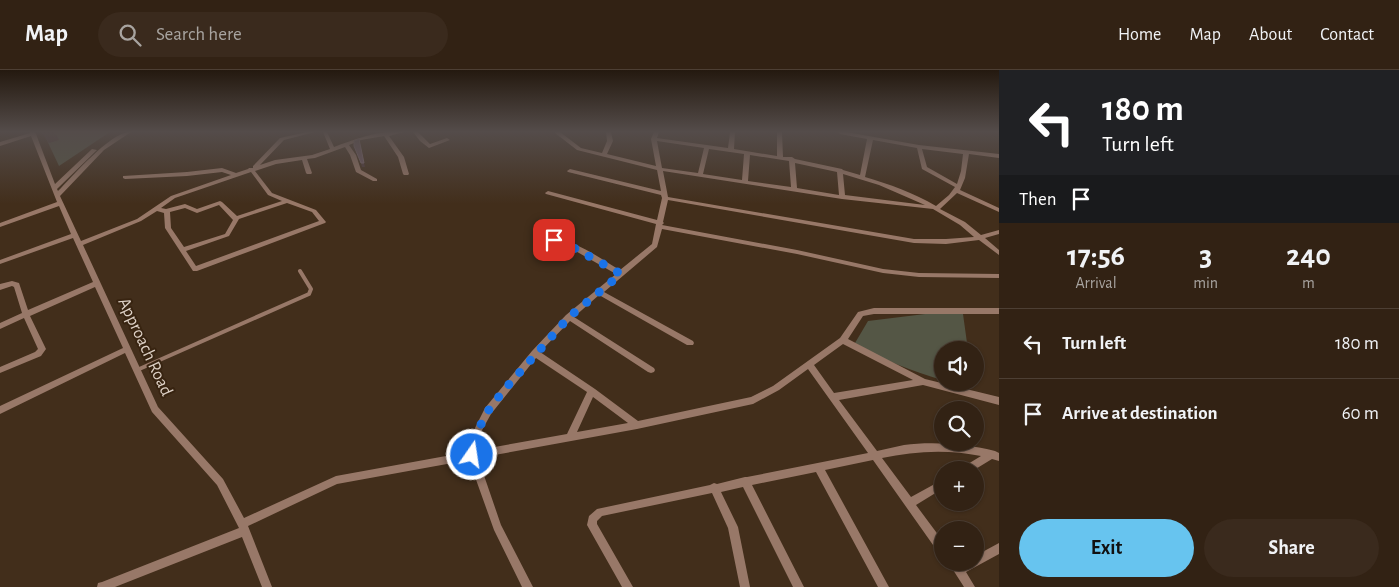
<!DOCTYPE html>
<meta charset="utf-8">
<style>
body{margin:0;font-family:"Alegreya Sans",sans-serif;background:#3a2a1d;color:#f1f3f6;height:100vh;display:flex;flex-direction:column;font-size:19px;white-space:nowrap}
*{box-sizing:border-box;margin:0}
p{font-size:16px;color:#a8a4a0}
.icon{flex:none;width:28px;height:28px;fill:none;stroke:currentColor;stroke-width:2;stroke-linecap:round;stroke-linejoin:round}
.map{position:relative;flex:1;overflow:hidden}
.sheet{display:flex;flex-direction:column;background:#322214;width:400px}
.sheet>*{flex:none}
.hud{background:#202124;color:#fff;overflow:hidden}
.controls{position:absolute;left:934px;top:271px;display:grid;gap:10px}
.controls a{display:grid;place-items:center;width:50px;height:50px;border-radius:50%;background:#322214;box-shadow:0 1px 4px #0004,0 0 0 1px #4d3f34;font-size:25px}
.pin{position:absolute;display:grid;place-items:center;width:42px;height:42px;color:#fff;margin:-21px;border-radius:10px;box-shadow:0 2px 8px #0006}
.me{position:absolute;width:55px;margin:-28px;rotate:13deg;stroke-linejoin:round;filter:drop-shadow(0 0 4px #0008)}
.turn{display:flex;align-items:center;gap:18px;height:105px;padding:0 20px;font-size:22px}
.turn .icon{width:65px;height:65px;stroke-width:2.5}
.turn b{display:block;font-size:35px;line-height:42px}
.then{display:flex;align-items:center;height:48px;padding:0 20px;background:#0003;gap:10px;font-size:19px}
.eta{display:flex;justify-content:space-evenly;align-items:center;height:85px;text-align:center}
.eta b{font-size:30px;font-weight:700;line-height:35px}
.button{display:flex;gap:10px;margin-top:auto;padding:10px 20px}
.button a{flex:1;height:58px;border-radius:30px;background:#67c4ef;color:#111;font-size:20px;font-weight:700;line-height:58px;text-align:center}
.button a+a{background:#3a2a1d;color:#f1f3f6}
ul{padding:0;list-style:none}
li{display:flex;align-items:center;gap:15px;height:70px;padding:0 20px;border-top:1px solid #4d3f34}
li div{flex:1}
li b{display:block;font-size:19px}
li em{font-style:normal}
header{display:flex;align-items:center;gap:30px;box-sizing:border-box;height:70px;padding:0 25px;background:#322214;border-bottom:1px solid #4d3f34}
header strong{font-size:24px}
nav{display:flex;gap:28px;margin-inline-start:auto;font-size:18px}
.search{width:350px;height:45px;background:#3a2a1d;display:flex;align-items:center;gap:12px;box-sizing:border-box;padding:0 18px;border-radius:28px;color:#a8a4a0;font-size:19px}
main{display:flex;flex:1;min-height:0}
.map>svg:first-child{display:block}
.green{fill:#545645}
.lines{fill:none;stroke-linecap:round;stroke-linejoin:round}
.service{stroke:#987868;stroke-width:4}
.minor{fill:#987868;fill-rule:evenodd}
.shaded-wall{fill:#4d3739}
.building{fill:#6c5662;stroke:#7e6971}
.route{stroke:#1a73e8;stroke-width:9;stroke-dasharray:0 16.2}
.labels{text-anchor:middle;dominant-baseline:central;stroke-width:4;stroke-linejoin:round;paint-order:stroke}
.street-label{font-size:18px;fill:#ded1c6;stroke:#382411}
</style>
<header>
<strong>Map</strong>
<div class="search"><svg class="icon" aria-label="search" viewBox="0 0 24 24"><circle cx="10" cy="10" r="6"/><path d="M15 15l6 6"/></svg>Search here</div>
<nav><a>Home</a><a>Map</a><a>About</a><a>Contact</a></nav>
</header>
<main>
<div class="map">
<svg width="999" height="517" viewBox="0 0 999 517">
<rect width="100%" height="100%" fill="#422e1b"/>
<path class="green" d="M43,62H110L59,96Z
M925,244H963L968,280H942V310C912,301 882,290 855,273L868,251Z"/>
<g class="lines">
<path class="service" d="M137,300L309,224L311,219L300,201"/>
<path class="minor" d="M30,62H34L36,64L55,114L92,79L97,80L57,119L58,121C72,107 112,60 131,62L104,80L60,126L81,171L137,149L171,126L231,105L222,102L187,106L125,109L123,108V106L187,102L222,98L236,103L248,99L249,98H253V96L280,68L307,62H315L284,70L260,95L275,90L312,85L330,79L323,62H327L334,77C355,69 382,59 404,62L389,66L404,87L409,104L408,105H404L403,104L398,87L384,66L361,70L349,75L356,85L361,100L377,109V111H373L356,102L350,85L345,77L315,88L307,89L312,103L311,104H307L306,103L302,90L276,94L255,101L272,123L316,140L326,152L325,153L197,201H193L165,158L164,143L157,141L141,151L83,175L158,337L223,409L244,448L336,406L468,382L473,362L485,338L532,281L566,245L616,204L572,179L555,173L544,172L543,170L544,168C569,165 599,188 620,200L652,174L656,154L546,124L545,123L548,121L657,150L662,128L661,125L568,102L567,101L570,99L661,121L657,100L577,80L555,63V62H560L581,78L602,83L607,71L606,62H611L613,71L607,84L656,96L651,69L654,62H659L657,68L728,78L730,62H735L734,79L777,86V62H782L783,87H792L795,89L842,99L843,100L860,105L867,69L840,64L838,62H846L919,75L999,84V88L969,84L965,108L960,120L999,138V142L957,123L940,139L965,152L981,165L999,160V164L985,168L999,180V185L979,170L946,174L914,173L668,130L663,152L664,153L662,155L797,180L883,199L919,203L999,204V208L919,207L883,203L797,184L662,159L657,177L604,222L693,271L694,273L693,275H687L599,225L574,247L654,298L655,300L654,302L651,303L648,302L570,251L540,282L595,319L638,351L751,327L773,316L840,268L858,242L874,238H999V244H874L863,246L848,269L925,309L999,327V335L923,315L839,330L877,381C886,379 895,377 904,375C932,371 969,374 995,381L999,383V391L992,389L974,400H961L963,397L981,386C948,379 914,381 882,388L911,427L942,410V419L916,435L942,470V483L938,482L873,390L825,400L889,517H878L816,402L752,415L804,517H793L743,417L721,422L738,457L750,517H740L728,458L712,423L602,446L597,451V454L633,517H622L587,455L589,446L597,439L710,415L714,413L717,414L745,407H747L868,383L808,299L779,320L753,334L637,359L478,388L501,455L533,517H522L494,460L469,390L337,414L248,456L272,517H262L242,467L115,517H97L98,513L102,512L239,458L217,415L152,342L125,283L0,344V336L123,278L95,217L30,246L46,279L41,286L0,303V297L35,282L38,279L24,248L0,259V253L22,243L14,217L12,216L0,220V214L12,211L19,213L28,240L93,212L73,168L0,194V190L71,164L59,136L0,157V153L57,132L31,66L0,76V72L30,63ZM873,70L917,78L922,99L955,117L949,125L936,136C914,123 889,114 865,107ZM657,71L704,78L698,103L662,98ZM709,79L744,84L742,110L703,104ZM922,79L963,84L961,101L957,114L927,97ZM750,85L789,91L791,117L748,111ZM795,93L837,102L839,125L797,118ZM663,101L842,129L933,139L960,155L974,167L946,169H914L668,127ZM251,102L268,125L282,131L237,146L222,132L220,131L197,139L185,134L166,139L161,138L175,128ZM843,104L879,115L925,135L845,125ZM287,133L312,142L319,151L196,196L186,181L229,166L239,149ZM219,135L233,150L225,164L184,177L171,158L170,142L185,138L197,143ZM843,274L913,310L834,323L814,295ZM536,288L587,322L567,364L478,380L481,362L491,344ZM593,327L628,353L577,362Z
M413,62H418L430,74L447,68L450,70L429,78L420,71Z
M999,473V484L966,502L975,517H964L948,492H959L961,494L964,492H975V486Z"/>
</g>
<path class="shaded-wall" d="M41,62H55L59,70L49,73Z
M361,93H364L365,97H362Z"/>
<path class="building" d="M359,69L364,93H361L354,76V71Z"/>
<linearGradient id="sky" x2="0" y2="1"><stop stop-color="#24190f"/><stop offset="0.46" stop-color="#544c4a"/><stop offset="1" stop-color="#544c4a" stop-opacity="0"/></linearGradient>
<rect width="999" height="134" fill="url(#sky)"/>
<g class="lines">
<path class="route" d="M472,385L477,362L488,341L504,320L569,247L621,204L567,174L554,170"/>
</g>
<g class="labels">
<g class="street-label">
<text transform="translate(145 277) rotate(65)">Approach Road</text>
</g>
</g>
</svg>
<div class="controls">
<a><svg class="icon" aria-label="sound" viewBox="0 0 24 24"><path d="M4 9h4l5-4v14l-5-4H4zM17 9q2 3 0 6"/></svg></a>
<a><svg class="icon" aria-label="search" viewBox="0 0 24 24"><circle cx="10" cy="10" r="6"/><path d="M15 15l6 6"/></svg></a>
<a>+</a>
<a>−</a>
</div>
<div class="pin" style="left:554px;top:170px;background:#d93025"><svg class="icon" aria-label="arrive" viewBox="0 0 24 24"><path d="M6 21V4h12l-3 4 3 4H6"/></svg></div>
<svg class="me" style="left:472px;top:385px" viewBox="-20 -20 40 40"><circle r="17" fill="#1a73e8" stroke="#fff" stroke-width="3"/><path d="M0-11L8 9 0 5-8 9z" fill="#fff"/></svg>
</div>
<section class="sheet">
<div class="hud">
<div class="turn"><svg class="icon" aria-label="left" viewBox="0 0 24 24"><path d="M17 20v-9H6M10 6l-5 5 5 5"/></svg><div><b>180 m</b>Turn left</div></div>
<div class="then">Then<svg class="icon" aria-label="arrive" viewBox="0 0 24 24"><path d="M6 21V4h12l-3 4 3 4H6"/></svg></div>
</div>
<div class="eta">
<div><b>17:56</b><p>Arrival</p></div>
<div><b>3</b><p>min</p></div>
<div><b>240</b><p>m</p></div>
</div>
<ul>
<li><svg class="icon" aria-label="left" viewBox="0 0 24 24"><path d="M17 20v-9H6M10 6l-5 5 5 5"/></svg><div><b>Turn left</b></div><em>180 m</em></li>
<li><svg class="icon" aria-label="arrive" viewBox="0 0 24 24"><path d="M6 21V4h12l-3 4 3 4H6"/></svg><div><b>Arrive at destination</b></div><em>60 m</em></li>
</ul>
<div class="button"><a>Exit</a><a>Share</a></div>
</section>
</main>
